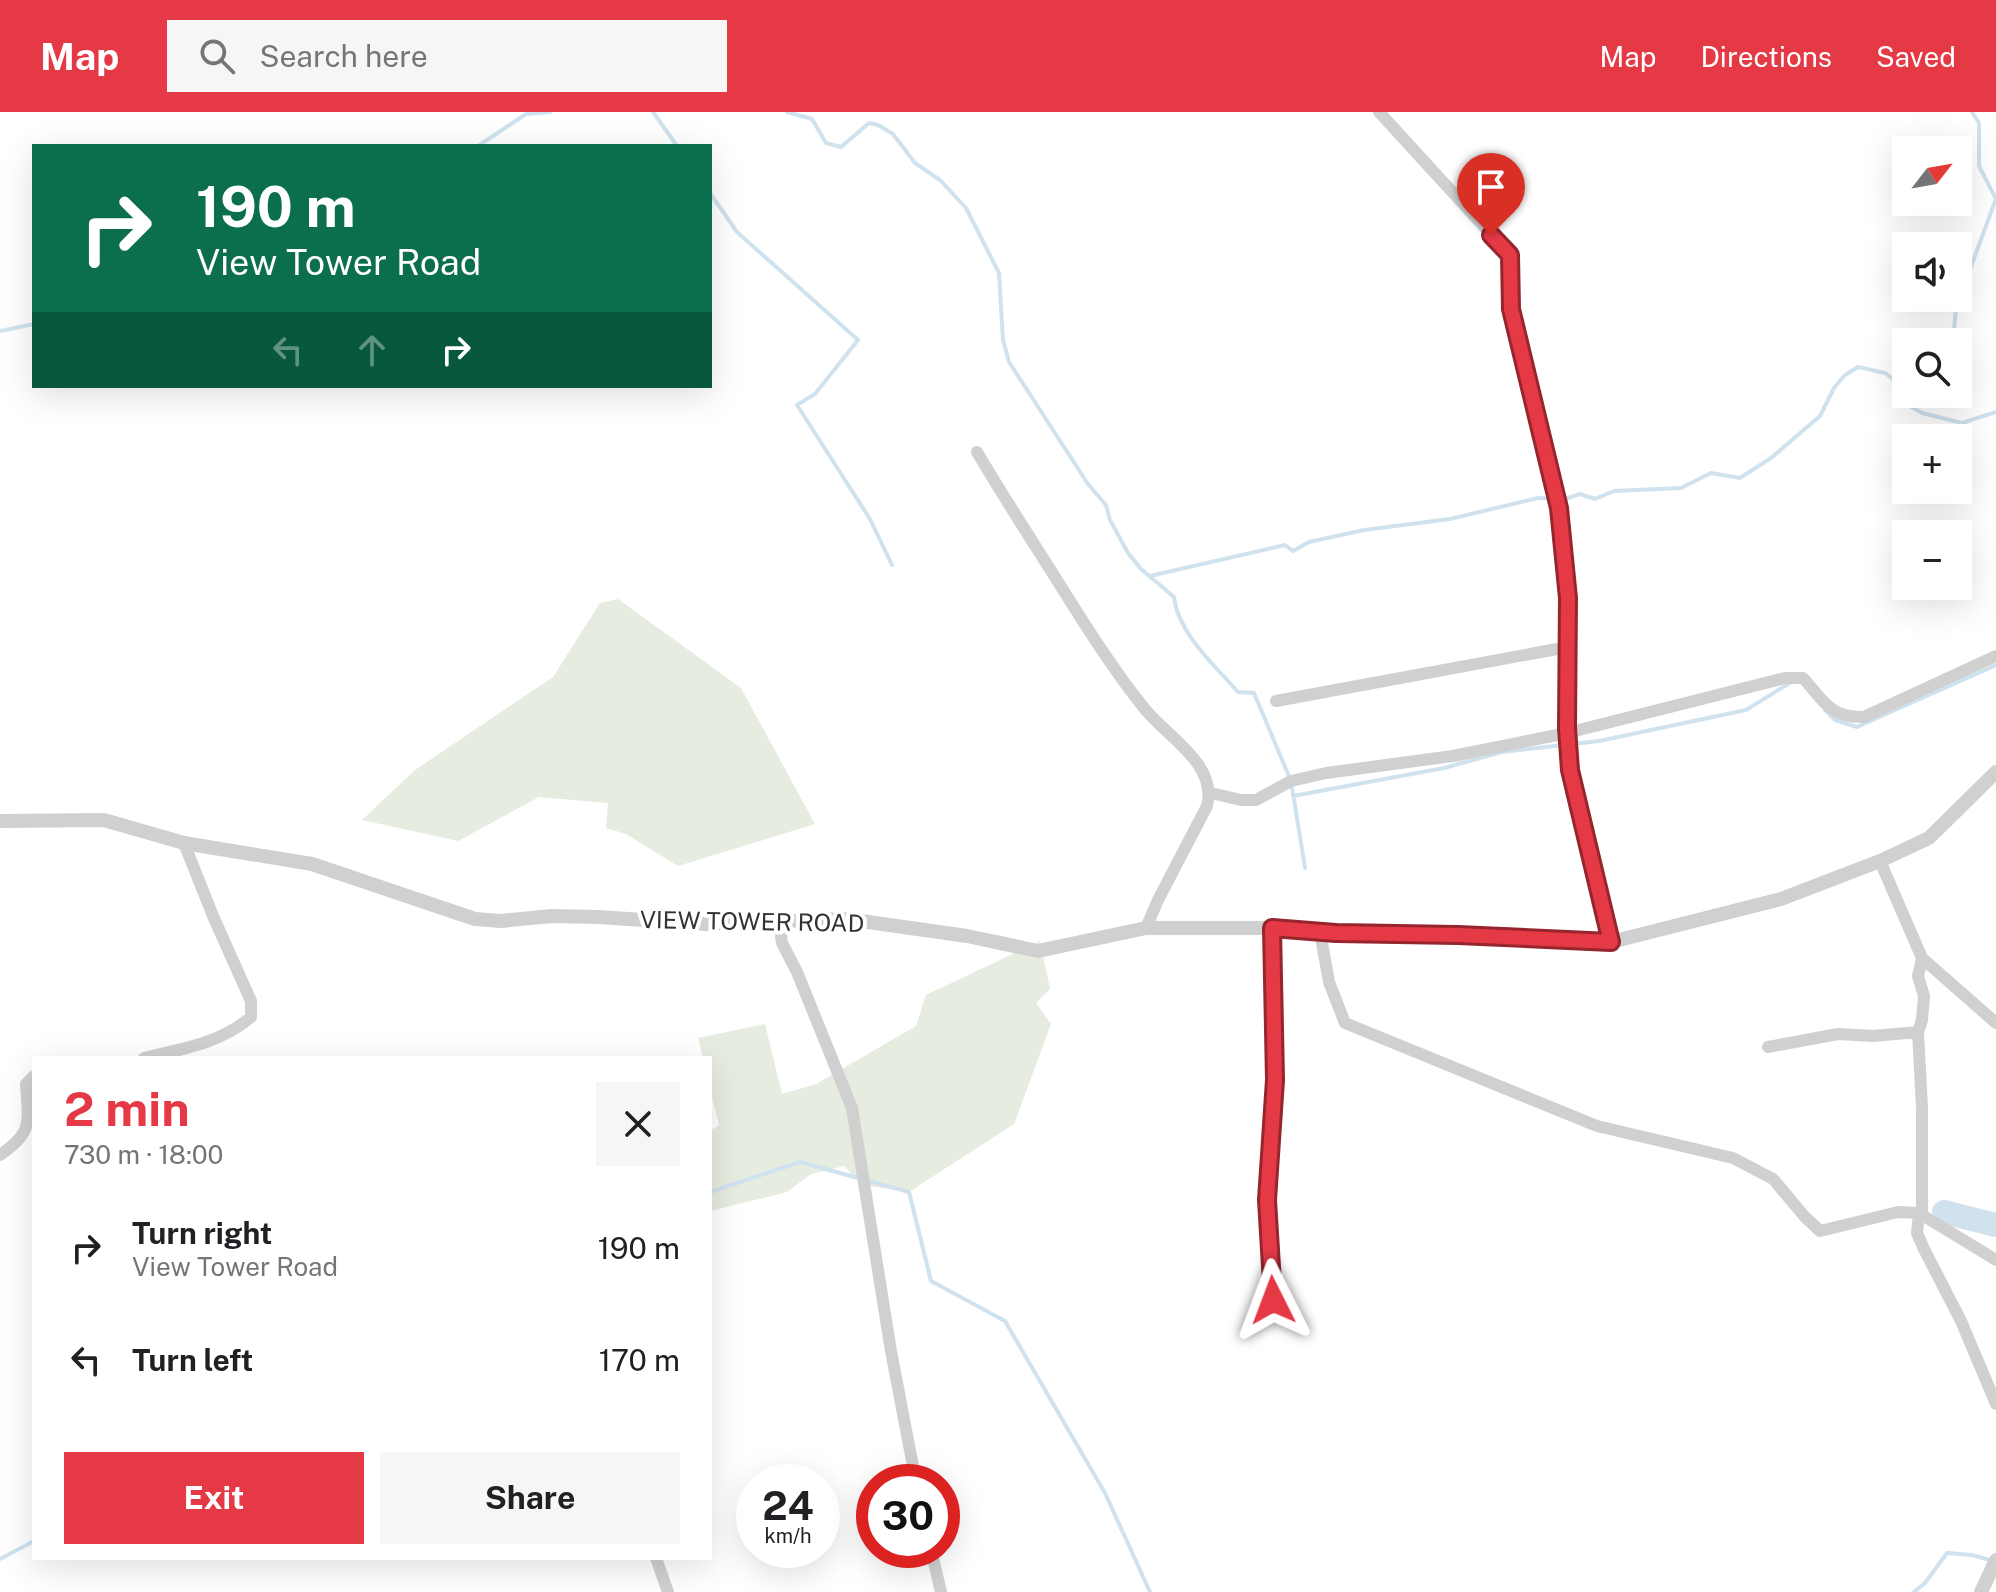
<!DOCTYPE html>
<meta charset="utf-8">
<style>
body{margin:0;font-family:"Public Sans",sans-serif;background:#f6f6f6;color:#202124;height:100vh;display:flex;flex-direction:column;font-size:30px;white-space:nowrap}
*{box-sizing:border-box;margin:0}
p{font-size:26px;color:#757577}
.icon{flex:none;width:44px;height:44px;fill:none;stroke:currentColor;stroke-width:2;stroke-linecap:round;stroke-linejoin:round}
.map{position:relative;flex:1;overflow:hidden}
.drawer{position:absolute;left:32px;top:944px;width:680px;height:504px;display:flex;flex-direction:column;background:#fff;border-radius:0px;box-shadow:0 8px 32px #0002}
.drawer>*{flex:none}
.guide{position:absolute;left:32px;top:32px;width:680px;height:244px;border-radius:0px;box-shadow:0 8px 32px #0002;background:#0b6e4f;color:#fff;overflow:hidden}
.needle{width:52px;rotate:59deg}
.tools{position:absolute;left:1892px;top:24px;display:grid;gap:16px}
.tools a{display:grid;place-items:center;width:80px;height:80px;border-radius:0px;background:#fff;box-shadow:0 8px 32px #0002;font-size:40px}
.speed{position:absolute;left:736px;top:1352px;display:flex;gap:16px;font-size:40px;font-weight:700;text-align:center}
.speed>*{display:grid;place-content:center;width:104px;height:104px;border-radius:50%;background:#fff;box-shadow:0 8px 32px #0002;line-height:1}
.speed small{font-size:20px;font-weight:400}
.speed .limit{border:12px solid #d22;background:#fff;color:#111}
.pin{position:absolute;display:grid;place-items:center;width:68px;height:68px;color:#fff;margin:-82px -34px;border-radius:50% 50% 50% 0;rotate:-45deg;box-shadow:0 0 8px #0007}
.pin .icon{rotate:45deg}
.me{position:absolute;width:88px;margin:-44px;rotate:357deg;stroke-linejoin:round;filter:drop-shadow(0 0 6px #0008)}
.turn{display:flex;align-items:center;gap:28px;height:168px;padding:0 32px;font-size:36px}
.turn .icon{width:104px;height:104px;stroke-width:2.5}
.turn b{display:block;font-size:56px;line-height:68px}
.lanes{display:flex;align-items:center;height:76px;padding:0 32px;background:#0003;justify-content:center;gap:40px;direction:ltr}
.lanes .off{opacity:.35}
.round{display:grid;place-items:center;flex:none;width:84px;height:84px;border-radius:0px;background:#f6f6f6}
.summary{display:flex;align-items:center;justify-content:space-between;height:136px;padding:0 32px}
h1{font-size:48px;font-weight:700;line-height:60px;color:#e63946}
.action{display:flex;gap:16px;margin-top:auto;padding:16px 32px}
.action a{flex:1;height:92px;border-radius:0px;background:#e63946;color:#fff;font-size:32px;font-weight:700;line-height:92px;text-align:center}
.action a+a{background:#f6f6f6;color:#202124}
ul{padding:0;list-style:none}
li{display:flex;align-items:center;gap:24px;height:112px;padding:0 32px}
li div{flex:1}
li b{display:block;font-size:30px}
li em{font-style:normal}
header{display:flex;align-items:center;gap:48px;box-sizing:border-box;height:112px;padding:0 40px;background:#e63946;color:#fff}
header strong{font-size:38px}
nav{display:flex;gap:44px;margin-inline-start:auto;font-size:28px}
.search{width:560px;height:72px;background:#f6f6f6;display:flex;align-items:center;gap:20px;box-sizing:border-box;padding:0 28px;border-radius:0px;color:#757577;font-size:30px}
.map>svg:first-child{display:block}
.green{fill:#e6ecdf}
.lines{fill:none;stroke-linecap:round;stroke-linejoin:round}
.stream{stroke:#cfe2ee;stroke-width:4}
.river{stroke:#cfe2ee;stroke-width:24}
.minor{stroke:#d0d0d0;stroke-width:12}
.tertiary{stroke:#d0d0d0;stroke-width:14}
.route-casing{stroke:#96252e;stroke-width:20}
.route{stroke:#e63946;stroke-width:14}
.labels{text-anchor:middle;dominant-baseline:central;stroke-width:8;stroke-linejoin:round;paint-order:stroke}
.street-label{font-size:24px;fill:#333;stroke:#fff}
</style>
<header>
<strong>Map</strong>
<div class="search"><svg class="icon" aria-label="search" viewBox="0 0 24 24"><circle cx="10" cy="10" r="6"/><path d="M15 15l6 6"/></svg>Search here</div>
<nav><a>Map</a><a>Directions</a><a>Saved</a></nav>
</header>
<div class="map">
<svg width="1996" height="1480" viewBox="0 0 1996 1480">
<rect width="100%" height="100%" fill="#fff"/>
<path class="green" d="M618,487L741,576L815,712L678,754L626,722L606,716L608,691L539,685L458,729L362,708L415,658L553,565L600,491Z
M1040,829L1050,877L1036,891L1051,912L1014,1012L909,1080L863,1073L844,1054L811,1062L787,1080L710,1099V1019L719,1013L710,976V946H703L698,926L765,912L782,982L816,972L916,914L926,883Z"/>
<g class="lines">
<path class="stream" d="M653,0L677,34
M787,0L812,7L826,31L841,35L869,11L878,13L893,22L915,51L940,68L966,96L999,161L1003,228L1009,250L1088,372L1106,393L1110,408L1128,441L1141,457L1174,485C1178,521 1215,554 1238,580L1254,581L1291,669L1305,756
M478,34L526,2L550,0
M710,81L737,120L858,228L815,282L797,293L870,407L892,453
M0,219L34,212
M1953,230L1956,195L1996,87L1979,54V11L1972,0
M1896,272L1906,273
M1150,464L1285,433L1293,439L1309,430L1364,418L1450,407L1538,386L1565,387L1580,382L1595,387L1614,379L1681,376L1711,361L1740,366L1771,346L1820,304L1834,276L1845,263L1858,255L1885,261L1893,267L1903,290L1922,301L1962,311L1996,300
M1825,598L1835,608L1857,615L1996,553
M1293,684L1444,656L1502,640L1599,629L1746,598L1793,569
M710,1080L800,1050L909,1080L931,1169L1005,1209L1105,1381L1150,1480
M0,1447L34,1429
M1914,1480L1925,1471L1947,1441L1972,1443L1990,1448"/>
<path class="river" d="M1944,1100L1996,1113"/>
<path class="minor" d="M1379,0L1510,143L1511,197L1559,396L1568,486L1567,567L1570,658L1611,830
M977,340C1000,379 1024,416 1048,454C1079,503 1108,551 1144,596C1167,625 1218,652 1207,694L1158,788L1146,816
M1276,589L1568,535
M1211,681L1241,688H1256L1291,669L1326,661L1453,644L1567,621L1785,566H1803C1824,589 1830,606 1864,605L1996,544
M1880,749L1922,846L1918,864L1924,884L1922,908L1918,920
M779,810L782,831L797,860L852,996L891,1239L916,1370
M1272,816L1275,968L1267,1088L1273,1188
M1320,820L1329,870L1345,911L1597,1014L1733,1046L1773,1067L1805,1105L1820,1119L1898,1100L1919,1101L1917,1121L1924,1137L1961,1209L1996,1292
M1922,846L1996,911
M1768,935L1838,922L1873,924L1918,920L1922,996V1097L1919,1101L1996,1148
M144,946C182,937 221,931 251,905V889L213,804L184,731
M0,1043C34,1020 28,1010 26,972L34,964
M931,1438L941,1480
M656,1446L668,1480"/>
<path class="tertiary" d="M0,709L104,708L184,731L312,752L475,807L501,809L551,804L598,805L705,812L847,807L967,824L1038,839L1146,816H1272L1336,821L1458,823L1611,830L1781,787L1880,749L1929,726L1996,660
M1981,1480L1996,1448"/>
</g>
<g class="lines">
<g class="route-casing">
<path id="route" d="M1273,1188L1267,1088L1275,968L1272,816L1336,821L1458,823L1611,830L1570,658L1567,616L1568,486L1559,396L1511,197L1510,143L1491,123"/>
</g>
<use href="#route" class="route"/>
</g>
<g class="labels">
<g class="street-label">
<text transform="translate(752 809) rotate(1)">VIEW TOWER ROAD</text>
</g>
</g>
</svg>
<div class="tools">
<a><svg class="needle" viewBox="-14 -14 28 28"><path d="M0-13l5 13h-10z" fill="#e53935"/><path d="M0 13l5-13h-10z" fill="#757577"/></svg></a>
<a><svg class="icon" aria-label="sound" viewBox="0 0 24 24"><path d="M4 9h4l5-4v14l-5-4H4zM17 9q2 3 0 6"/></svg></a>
<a><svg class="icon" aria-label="search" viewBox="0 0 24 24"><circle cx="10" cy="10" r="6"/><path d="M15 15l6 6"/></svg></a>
<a>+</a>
<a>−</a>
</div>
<div class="speed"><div>24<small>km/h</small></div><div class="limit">30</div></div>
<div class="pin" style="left:1491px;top:123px;background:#d93025"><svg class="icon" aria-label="arrive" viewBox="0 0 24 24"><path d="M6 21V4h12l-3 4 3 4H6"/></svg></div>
<svg class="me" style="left:1273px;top:1188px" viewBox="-20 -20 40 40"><path d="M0-17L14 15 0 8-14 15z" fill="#e63946" stroke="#fff" stroke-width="4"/></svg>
<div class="guide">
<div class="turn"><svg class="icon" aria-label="right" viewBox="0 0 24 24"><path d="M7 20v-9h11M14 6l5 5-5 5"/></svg><div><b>190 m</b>View Tower Road</div></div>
<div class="lanes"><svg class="icon off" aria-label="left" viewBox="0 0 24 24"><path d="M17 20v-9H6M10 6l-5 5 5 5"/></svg><svg class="icon off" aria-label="ahead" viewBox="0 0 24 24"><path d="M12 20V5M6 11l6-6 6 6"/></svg><svg class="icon" aria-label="right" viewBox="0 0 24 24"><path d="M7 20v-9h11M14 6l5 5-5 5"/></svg></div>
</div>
<section class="drawer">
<div class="summary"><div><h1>2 min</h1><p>730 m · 18:00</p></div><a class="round"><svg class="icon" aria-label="close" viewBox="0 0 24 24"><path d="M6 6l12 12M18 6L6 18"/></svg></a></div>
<ul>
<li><svg class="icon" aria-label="right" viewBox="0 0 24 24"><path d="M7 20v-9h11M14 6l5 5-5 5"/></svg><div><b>Turn right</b><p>View Tower Road</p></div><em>190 m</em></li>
<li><svg class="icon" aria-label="left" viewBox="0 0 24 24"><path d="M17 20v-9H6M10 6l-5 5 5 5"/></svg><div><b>Turn left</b></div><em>170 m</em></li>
</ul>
<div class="action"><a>Exit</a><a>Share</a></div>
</section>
</div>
